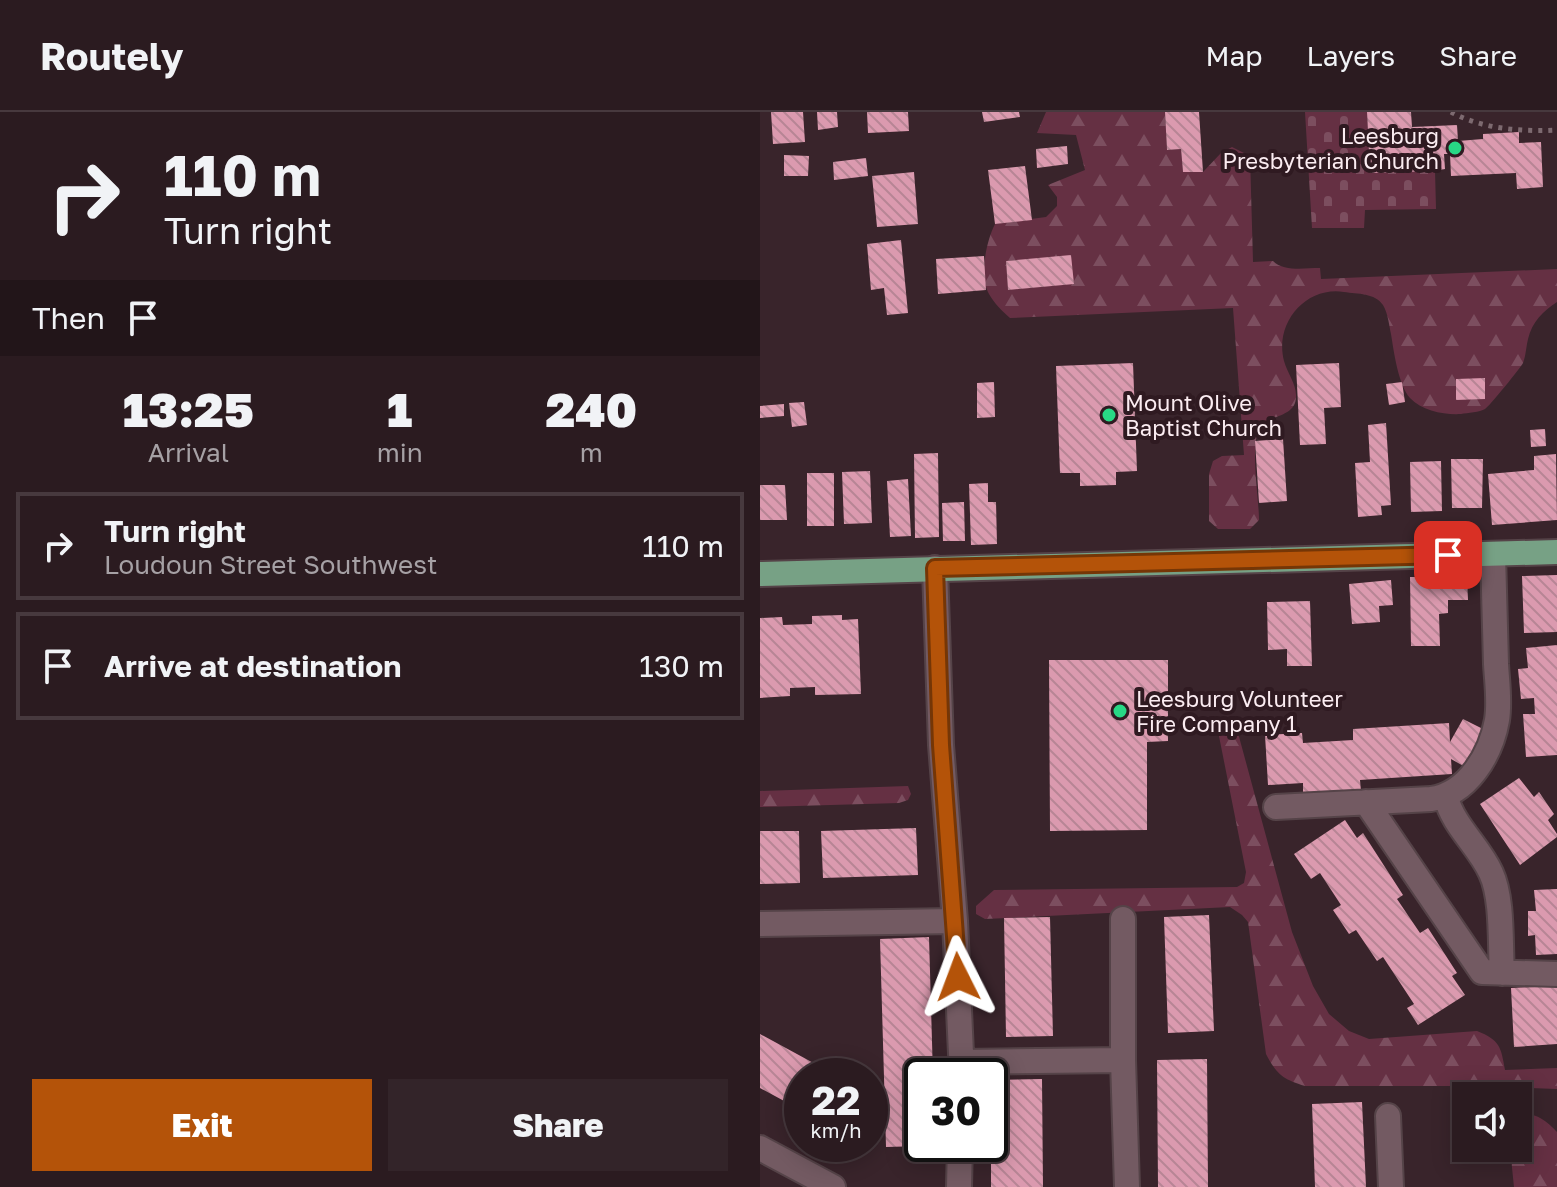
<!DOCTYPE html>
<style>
body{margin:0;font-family:"Golos Text",sans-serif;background:#332429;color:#f1f3f6;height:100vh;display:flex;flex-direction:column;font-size:30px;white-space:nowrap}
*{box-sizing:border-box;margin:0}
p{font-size:26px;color:#a6a1a5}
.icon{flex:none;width:44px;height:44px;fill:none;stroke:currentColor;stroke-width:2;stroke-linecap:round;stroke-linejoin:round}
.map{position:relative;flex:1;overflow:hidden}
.sheet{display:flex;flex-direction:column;background:#2b1b20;width:760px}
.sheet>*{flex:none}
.banner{background:#2b1b20;color:#f1f3f6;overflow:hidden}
.fabs{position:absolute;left:692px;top:970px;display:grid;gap:16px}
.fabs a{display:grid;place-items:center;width:80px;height:80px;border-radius:0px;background:#2b1b20;box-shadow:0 4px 20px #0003,0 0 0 2px #47393e;font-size:40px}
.speed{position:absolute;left:24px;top:946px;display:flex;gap:16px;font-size:40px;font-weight:700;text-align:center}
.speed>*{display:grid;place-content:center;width:104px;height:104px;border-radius:50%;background:#2b1b20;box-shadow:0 4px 20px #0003,0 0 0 2px #47393e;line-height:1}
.speed small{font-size:20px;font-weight:400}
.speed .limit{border:4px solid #111;border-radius:12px;background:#fff;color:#111}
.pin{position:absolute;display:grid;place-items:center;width:68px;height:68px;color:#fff;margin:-34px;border-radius:16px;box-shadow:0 4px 12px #0006}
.me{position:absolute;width:88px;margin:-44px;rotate:357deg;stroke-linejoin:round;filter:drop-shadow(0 0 6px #0008)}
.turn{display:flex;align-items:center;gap:28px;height:168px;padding:0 32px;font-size:36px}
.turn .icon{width:104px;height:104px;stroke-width:2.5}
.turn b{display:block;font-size:56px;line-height:68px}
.then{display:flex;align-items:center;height:76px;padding:0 32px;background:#0003;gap:16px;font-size:30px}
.eta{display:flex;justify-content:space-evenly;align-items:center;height:136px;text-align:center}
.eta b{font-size:48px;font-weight:800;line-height:56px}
.action{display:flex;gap:16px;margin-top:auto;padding:16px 32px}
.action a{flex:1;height:92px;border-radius:0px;background:#b45309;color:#fff;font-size:32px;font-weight:800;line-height:92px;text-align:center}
.action a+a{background:#332429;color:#f1f3f6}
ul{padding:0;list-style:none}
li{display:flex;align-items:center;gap:24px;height:108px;margin:0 16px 12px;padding:0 16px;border:4px solid #47393e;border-radius:0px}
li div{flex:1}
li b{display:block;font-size:30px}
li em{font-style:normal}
header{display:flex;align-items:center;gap:48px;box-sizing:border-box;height:112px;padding:0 40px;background:#2b1b20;border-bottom:2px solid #47393e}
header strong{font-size:38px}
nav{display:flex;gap:44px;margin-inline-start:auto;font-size:28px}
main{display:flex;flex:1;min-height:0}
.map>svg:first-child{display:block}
.forest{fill:url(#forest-firs);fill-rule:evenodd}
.cemetery{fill:url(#cemetery-stones)}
.building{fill:url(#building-back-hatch)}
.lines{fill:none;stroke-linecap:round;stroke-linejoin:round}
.minor-casing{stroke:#554348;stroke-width:28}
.major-casing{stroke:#554348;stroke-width:28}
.path{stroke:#7d6a70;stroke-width:5;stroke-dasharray:4 6;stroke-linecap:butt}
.minor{stroke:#735a62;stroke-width:24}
.major{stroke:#77a185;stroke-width:24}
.route-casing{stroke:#753606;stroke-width:20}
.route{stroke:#b45309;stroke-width:14}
.poi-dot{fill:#28d885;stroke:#2f1a21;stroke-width:3}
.labels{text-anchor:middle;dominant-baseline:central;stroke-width:8;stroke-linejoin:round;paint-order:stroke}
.poi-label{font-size:22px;fill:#fbecf1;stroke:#2f1a21;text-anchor:start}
</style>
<header>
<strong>Routely</strong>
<nav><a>Map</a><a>Layers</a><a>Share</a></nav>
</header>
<main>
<section class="sheet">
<div class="banner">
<div class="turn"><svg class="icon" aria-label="right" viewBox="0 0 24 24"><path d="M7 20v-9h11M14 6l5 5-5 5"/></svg><div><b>110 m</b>Turn right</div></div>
<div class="then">Then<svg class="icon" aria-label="arrive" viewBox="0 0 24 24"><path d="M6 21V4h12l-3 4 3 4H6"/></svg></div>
</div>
<div class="eta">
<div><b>13:25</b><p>Arrival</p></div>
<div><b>1</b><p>min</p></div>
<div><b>240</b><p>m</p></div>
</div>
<ul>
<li><svg class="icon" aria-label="right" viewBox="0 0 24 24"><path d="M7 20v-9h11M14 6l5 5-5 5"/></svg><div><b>Turn right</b><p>Loudoun Street Southwest</p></div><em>110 m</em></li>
<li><svg class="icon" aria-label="arrive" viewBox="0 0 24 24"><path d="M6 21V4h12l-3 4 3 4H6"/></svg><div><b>Arrive at destination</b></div><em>130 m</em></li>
</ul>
<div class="action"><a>Exit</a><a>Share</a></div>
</section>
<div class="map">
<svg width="797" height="1075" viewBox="0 0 797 1075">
<defs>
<pattern id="forest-firs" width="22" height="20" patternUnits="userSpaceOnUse" patternTransform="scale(2)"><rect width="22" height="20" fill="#653043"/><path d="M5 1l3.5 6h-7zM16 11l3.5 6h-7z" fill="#7c4e5f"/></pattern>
<pattern id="cemetery-stones" width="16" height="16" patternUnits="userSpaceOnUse" patternTransform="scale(2)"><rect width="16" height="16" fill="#653043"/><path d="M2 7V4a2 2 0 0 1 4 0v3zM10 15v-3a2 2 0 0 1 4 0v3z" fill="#7c4e5f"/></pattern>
<pattern id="building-back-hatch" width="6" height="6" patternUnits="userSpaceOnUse" patternTransform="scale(2)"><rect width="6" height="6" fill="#db9aaf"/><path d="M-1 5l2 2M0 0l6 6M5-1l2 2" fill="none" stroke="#b78595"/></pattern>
</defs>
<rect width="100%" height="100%" fill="#39242b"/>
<path class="forest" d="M286,0H405L407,38L421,37L423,60H443L461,41L472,35L490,44L493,150L513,149C524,160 545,156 560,156L561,167L797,157V190C783,199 772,210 768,227C766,235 766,243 763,251C762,254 728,296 725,297C720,300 707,301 701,302C685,303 662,299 650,286C638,272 634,240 631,222C629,213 628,201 623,193C615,181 598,182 584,180C546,174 514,211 524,249C527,260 536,272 536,283C537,307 507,301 499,318C490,334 499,387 499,408L490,417H458L449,409V362L453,349L462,344L484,343L473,196L250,206C242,199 234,191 229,182C219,164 226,130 235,112L286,105L297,94V85L288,73L325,58L316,23L277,21ZM311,144L248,177L246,149Z
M468,609L478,621L532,820L553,874L569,902L589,919L609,927L717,919C740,928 741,935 745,958L797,956V977L725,974H545C523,967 517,963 506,942L488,810L482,803L470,795L225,807L216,802V794L234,778L477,775L484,771L486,760L457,614Z
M148,674L151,682L148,688L139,691L0,695V679Z
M758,1000C776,1002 785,1007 797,1020V1075H754L750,1036H758Z"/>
<path class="cemetery" d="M545,0H607L610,60L675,59L676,97L605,98L604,116H552Z"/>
<path class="building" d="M11,0H43L45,30L13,32Z
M57,0H77L78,15L58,18Z
M107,0H148L149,19L108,21Z
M222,0H259L260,5L224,10Z
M405,0H439L443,60H423L421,37L407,38Z
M607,0H651L652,15L697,13L698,29L723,27V22L759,20V31L781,30L783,75L757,77L756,61L691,64L690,42H684L685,57L675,59L610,61Z
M307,34L308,52L277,56L276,37Z
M24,43L49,44L48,64H24Z
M106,46L108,64L74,68L73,50Z
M265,54L272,108L235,112L228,58Z
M154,60L158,112L117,115L112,64Z
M141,128L148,201L127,203L124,176L111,178L107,132Z
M311,143L314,172L248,178L246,149Z
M224,144L226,178L178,182L176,147Z
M373,251L377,359L356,360V373L320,374V361H300L296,254Z
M579,251L581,295L564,296L566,332L540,333L536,253Z
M725,266V287L696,288V267Z
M234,270L235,305L217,306V271Z
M642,270L645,290L629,293L626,272Z
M44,290L47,313L32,315L29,291Z
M24,292V304L0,306V294Z
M626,311L631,393L621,394L622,403L598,405L595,351L610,350L608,313Z
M785,317L786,334L771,335L770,318Z
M523,327L527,389L499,391L495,329Z
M178,341L179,425L155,426L154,342Z
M796,342L797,408L732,413L728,362L774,358V344Z
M691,347H723L722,396H692Z
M681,349L682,399L651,400L650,350Z
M110,359L112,411L84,412L82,360Z
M47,361H74V414H47Z
M148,367L151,424L130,425L127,369Z
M228,371V390H236L237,432L211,433L209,372Z
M0,373H25L27,408H0Z
M204,390L205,429H183L182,391Z
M797,463V520L764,521L762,464Z
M650,465H707L708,488H688V501L679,502L680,534H651Z
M631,468L633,493L619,494L620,510L592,512L589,472Z
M550,489L552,554H527V537L508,538L507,490Z
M82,503V508L98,507L101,582L55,583V575L30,576V584L0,586V506L22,505L23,513L52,512V504Z
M797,533V643L766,645L763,602H775L774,586L761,587L758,557L768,556L766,536Z
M289,548H408V629L387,630V718L290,719Z
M703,607L729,620L707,656L691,647L692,662L600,668L601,679L543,682V671L508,673L505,623L542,621L543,631L593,628V617L689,611L690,630Z
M759,666L774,685L779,680L794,702L788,708L797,722V725L760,753L720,692Z
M585,708L597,726L603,721L643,783L637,787L660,821L668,816L697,861L692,864L705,883L658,913L647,896L654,892L623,845L617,849L596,818L589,822L573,798L581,793L560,761L551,767L534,742Z
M156,716L158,763L63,766L61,719Z
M0,719H39L40,771L0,772Z
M797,777V842L776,843L775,823L768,824V799H776L774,778Z
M449,803L454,919L408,921L404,805Z
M290,805L293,924L246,925L244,806Z
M169,825L173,964H162V1034L126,1035L120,827Z
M797,874V932L754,935L751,876Z
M0,922L59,954L54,964H42V986L37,996L0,976Z
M447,947L448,1075H398L397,948Z
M282,967L283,1075H231V968Z
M602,990L606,1075H555L552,992Z"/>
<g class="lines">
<g class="minor-casing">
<path id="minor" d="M175,456L181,633L195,809L202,964
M686,685C693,714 719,734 731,761C743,787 740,831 742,861
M606,690L722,860L797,862
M516,695L671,687C708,682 731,642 737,608C740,590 737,570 736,552C735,516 734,479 733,442
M363,807V948L367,1075
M0,812L195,809
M202,950L363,948
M628,1004L631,1075
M0,1036L73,1075
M199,1075L200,1032"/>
</g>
<g class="major-casing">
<path id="major" d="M0,462L797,440"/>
</g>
<path class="path" d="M691,0C722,17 762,20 797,18"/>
<use href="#minor" class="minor"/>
<use href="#major" class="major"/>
</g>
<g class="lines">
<g class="route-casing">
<path id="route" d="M198,865L181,633L175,456L688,443"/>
</g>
<use href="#route" class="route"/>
</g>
<g class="poi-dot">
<circle cx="695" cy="36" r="8"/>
<circle cx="349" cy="303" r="8"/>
<circle cx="360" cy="599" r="8"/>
</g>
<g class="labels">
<g class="poi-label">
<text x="679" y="23" text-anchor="end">Leesburg<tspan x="679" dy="25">Presbyterian Church</tspan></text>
<text x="365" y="290">Mount Olive<tspan x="365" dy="25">Baptist Church</tspan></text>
<text x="376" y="586">Leesburg Volunteer<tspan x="376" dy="25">Fire Company 1</tspan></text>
</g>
</g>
</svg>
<div class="fabs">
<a><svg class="icon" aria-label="sound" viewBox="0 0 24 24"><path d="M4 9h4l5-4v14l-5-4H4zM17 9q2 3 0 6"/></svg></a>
</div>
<div class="speed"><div>22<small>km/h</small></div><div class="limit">30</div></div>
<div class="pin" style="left:688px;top:443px;background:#d93025"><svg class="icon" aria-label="arrive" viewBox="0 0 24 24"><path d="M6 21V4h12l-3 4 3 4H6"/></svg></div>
<svg class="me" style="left:198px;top:865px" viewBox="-20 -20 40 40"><path d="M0-17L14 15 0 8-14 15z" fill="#b45309" stroke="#fff" stroke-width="4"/></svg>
</div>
</main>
